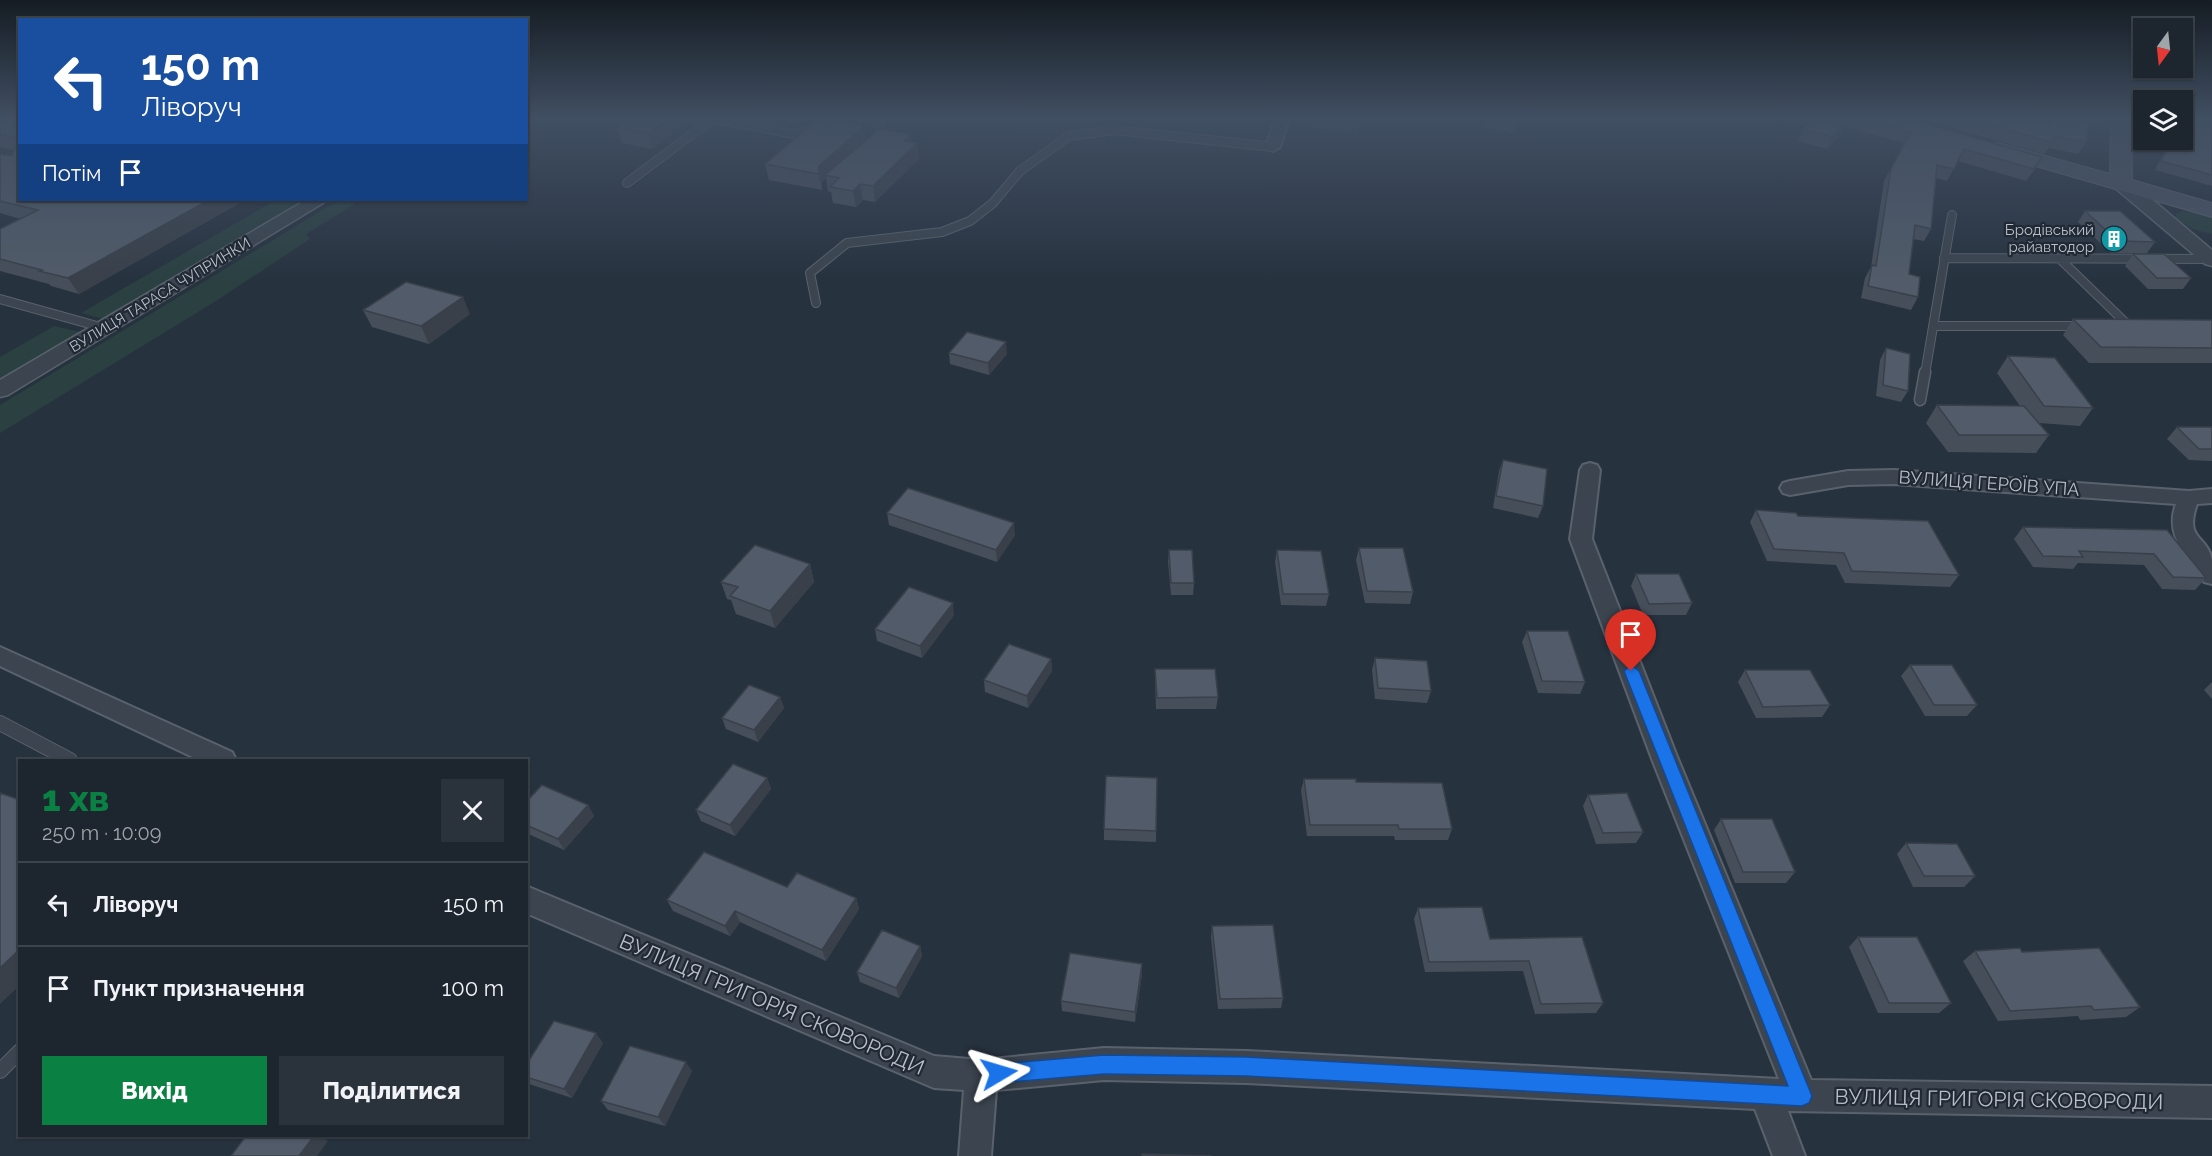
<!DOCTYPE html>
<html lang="uk">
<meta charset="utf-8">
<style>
body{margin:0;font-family:Raleway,sans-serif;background:#2a323b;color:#f1f3f6;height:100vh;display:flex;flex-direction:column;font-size:22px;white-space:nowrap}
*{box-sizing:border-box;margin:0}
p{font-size:20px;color:#a0a5aa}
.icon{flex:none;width:33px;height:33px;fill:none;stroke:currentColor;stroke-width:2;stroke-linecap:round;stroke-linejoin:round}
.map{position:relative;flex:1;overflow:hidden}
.panel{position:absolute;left:18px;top:759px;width:510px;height:378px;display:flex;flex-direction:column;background:#1d262f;border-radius:0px;box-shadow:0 2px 4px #0004,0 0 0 2px #3b434b}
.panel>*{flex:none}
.banner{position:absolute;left:18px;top:18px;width:510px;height:183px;border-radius:0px;box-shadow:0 2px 4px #0004,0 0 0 2px #3b434b;background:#1a4fa0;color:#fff;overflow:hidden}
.needle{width:39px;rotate:195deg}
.tools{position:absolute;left:2133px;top:18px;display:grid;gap:12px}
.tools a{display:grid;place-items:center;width:60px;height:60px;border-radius:0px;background:#1d262f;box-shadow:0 2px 4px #0004,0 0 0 2px #3b434b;font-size:30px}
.pin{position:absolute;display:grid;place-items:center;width:51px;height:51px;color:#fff;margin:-62px -26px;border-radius:50% 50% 50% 0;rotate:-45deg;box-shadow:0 0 6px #0007}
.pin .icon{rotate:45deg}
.me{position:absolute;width:66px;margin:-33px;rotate:83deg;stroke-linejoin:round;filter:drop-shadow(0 0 4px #0008)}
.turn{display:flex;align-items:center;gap:21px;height:126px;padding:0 24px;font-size:27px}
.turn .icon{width:78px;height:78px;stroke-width:2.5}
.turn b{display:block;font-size:42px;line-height:51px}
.then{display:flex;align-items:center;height:57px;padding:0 24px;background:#0003;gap:12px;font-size:22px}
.round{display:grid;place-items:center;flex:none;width:63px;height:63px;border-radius:0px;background:#2a323b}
.overview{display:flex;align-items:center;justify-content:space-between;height:102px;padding:0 24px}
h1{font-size:36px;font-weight:800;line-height:45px;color:#0b8043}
.action{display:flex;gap:12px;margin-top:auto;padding:12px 24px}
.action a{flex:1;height:69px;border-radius:0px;background:#0b8043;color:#fff;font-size:24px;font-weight:800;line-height:69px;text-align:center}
.action a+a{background:#2a323b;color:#f1f3f6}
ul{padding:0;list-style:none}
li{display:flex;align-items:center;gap:18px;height:84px;padding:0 24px;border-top:2px solid #3b434b}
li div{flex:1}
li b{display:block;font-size:22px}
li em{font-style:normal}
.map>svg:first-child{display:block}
.green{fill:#2a4041}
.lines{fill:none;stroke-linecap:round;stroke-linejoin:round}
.service-far2-casing{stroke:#59626c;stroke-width:10}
.service-far1-casing{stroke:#59626c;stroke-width:13}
.service-casing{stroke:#59626c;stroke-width:16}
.minor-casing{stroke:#59626c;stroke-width:4}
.tertiary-casing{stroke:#59626c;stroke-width:3}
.secondary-casing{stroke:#59626c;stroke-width:2}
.service-far2{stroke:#3b444f;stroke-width:8}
.service-far1{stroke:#3b444f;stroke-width:10}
.service{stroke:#3b444f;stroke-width:14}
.minor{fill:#3b444f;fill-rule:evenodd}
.tertiary{fill:#3b444f;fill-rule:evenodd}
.secondary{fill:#495362;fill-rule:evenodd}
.wall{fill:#464e5a}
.shaded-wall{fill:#39404a}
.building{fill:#515b69;stroke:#39404a;stroke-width:1.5}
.route{fill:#1a73e8;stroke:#114b97;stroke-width:1.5}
.labels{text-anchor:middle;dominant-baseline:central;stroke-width:4.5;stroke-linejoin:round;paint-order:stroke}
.far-poi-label{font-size:15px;fill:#b8bfc9;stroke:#202934;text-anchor:end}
.far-street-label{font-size:15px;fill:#b8bfc9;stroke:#202934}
.street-label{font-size:18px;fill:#b8bfc9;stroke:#202934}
.near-street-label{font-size:21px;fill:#b8bfc9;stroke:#202934}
</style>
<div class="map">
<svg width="2212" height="1156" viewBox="0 0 2212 1156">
<rect width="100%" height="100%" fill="#27323f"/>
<path class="green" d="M1288,119H1365L1357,135L1286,123Z
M276,200H306L104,319L81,313Z
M339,200H361L306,234L310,239L216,301L0,433V405Z
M2183,211L2212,216V234L2192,229L2176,218V214Z
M54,326L84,333L0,383V357Z"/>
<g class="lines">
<g class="service-far2-casing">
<path id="service-far2" d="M715,119L795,134L817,129
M833,125L858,119
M877,140L881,136L878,119
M627,183L712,119
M1944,258L2212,259
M2060,259L2130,327
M0,299L104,328
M816,303L810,273L847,243L942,232L970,221L993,203L1020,171L1069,136L1115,130L1273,147
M1933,326H2083
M1925,374L1952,215"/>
</g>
<g class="service-far1-casing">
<path id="service-far1" d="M1920,400L1925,372"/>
</g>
<g class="service-casing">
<path id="service" d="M0,723L70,760
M0,1071L20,1051"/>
</g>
<g class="minor-casing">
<path id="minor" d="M1275,119H1289L1280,147L1273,151L1266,147Z
M1590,463L1597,465L1600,470L1592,539L1678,759L1811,1080L2212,1086V1118L1788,1111L1805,1156H1773L1755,1109L1246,1083L1104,1080L996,1090L991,1156H959L964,1090L934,1088L526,913V886L934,1056L981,1060L1104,1048L1246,1051L1779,1079L1652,759L1570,539L1580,470L1583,465Z
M1894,470L2189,491L2212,489V503L2197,504C2184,541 2207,534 2212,560C2212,567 2212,577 2212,584L2204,582C2187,556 2164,536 2176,504L1894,484L1848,485L1790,495L1783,493L1780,488L1783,483L1790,481L1848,471Z
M0,647L232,752L236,760H199L0,666Z"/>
</g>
<g class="tertiary-casing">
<path id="tertiary" d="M2121,177L2128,179L2212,250V266L2205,264L2114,187L2112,183L2114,179Z
M306,200H328L8,395L0,397V380Z"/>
</g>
<g class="secondary-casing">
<path id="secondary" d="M2111,119H2131L2132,180L2212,203V217L1991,153L1988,149L1991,145L1998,143L2110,174Z"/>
</g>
<use href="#service-far2" class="service-far2"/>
<use href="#service-far1" class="service-far1"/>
<use href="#service" class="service"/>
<use href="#minor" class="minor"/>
<use href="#tertiary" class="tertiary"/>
<use href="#secondary" class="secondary"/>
</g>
<path class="wall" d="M0,119H20V200H245L79,294L51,286L49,284L0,271V229L21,219L0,213V154L12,156L14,150L0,147Z
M629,119H692L652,149L622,143L617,127Z
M1484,119H1522L1514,133L1482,127Z
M1799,119H1908L2035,169L2026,181L1958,161L1947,181L1936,178L1931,229L1924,241L1913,239L1909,274L1918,297L1911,310L1861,298L1865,278L1871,267L1884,181L1904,143L1846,127L1827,149L1798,141L1803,129L1808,123L1799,120Z
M1920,119H2031L2048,123L2049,119H2090L2086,142L2078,154L2049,148L2044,154Z
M2212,119V186L2155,170L2164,153V140H2182Z
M864,126L866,140L917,143L919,159L875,202L863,200L856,207L833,203L831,192L828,191L826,178L822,182V190L769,180L765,164Z
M2085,211L2155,242L2147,253H2111L2078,222Z
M2133,254L2191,278L2183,289H2148L2125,266Z
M363,310L470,314L429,344L372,327Z
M2073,319L2212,320V363H2089L2063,335Z
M1886,348L1908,391L1901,402L1876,396L1880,360Z
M949,353L1007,354L989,375L950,364Z
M2008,356L2093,408L2080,426L2039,423L2049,435L2036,453L1948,452L1926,423L1937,405L2020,406L1997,373Z
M2177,427H2212V461L2189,460L2167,439Z
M1503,460L1543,506L1538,518L1493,508L1499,471Z
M1756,510L1798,516L1959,575L1950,587L1845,583L1836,565L1767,561L1750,522Z
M887,513L1015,535L997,562L889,525Z
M2023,527L2167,530L2206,578L2195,590L2162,589L2144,565L2078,563L2073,569L2033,567L2014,539Z
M1359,548L1413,592L1410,604L1365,603L1356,560Z
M1169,550L1194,583L1193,595H1171L1168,562Z
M1277,550L1329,594L1326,606L1281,605L1275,562Z
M810,564L814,582L775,628L736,614L731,600L727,599L721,582Z
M1636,574L1692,603L1686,615H1643L1631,586Z
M954,615L922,658L877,641L875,629Z
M1527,631L1585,682L1580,694L1538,693L1522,642Z
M1375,658L1431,691L1427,703L1375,699L1372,670Z
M1051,659L1052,671L1028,708L985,692L984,680Z
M1910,665L1977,705L1967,716H1925L1901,676Z
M1155,669L1218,697L1216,709H1156L1155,681Z
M1745,670L1830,705L1822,717L1756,718L1738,682Z
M2212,682V699L2204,690Z
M780,697L784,708L758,742L726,729L722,718Z
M767,778L771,789L735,836L701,821L696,810Z
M1304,779L1356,782L1452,829L1448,840H1395L1394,836H1307L1301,790Z
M1588,795L1643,832L1636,843L1596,844L1583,806Z
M526,802L588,805L594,816L564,850L526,833Z
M1721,819L1795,872L1786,883H1735L1714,830Z
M1104,829L1156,831V842L1104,840Z
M1906,843L1975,876L1964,887H1913L1897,854Z
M787,887L856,898L859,909L826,961L740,922L730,936L673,911L667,900Z
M1418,908L1490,939L1603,1003L1596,1013L1535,1014L1523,971L1425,972L1414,919Z
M1212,926L1283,998L1281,1008L1218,1009L1211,937Z
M1858,937L1951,1003L1939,1013H1878L1849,947Z
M920,946L922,956L899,998L860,982L857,972Z
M1975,951L2022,952L2140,1007L2126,1017L2080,1020L2078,1016L1998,1021L1963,961Z
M1142,974L1135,1022L1062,1011L1061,1001Z
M603,1043L572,1098L529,1084L526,1082V1065Z
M692,1071L665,1126L608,1110L601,1101Z"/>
<path class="shaded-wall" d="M667,119H692L652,149L648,133Z
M1519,119H1522L1514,133L1517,123Z
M1848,119H1849L1846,127L1827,149L1832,137Z
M864,126L866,141L825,175L826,178L822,182V190L819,174V166Z
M911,134L913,148L917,143L919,159L875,202L873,186L904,141Z
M860,184L863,200L856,207L853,191Z
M209,200H245L79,294L68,278Z
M463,297L470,314L429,344L421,326Z
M1006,342L1007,354L989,375L988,363Z
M1014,523L1015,535L997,562L996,550Z
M810,564L814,582L775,628L770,611Z
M953,603L954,615L922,658L920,646Z
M1051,659L1052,671L1028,708L1027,696Z
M780,697L784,708L758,742L754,730Z
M767,778L771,789L735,836L730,825Z
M588,805L594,816L564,850L558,839Z
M856,898L859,909L826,961L822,950Z
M735,911L740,922L730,936L725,926Z
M920,946L922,956L899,998L896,988Z
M20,949V985L0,1004V968Z
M1142,964V974L1135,1022V1012Z
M596,1033L603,1043L572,1098L564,1089Z
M686,1062L692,1071L665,1126L658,1117Z
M314,1136H321L328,1141L317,1156H299Z"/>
<path class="building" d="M0,119H20V139L0,134Z
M629,119H667L648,133L617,127Z
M819,119H826L864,126L819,166V174L765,164Z
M1498,119H1519L1517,123Z
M1812,119H1848L1832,137L1803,129Z
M1864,119H1908L2042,157L2034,169L1964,149L1954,169L1937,165L1931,229L1915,225L1909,274L1920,277L1918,297L1868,286L1872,265L1876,266L1891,169L1911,132Z
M1968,119H2031L2052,124L2053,119H2090L2086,142L2056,136L2051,142Z
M2182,119H2212V175L2161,161L2170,145V140H2182Z
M879,129L911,134L904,141L917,143L873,186L860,184L853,191L830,187L839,178L825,175Z
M20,145V200H209L68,278L39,271L42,270L0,259V229L38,210L0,201V154L12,156L15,147Z
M2085,211H2120L2155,242L2118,241Z
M2133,254H2164L2191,278H2157Z
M406,282L463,297L421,326L363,310Z
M2073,319L2212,320V348L2101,347Z
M967,332L1006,342L988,363L949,353Z
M1886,348L1910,354L1908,391L1883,385Z
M2008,356L2055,358L2093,408L2044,406Z
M1937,405L2024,406L2049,435H1959Z
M2177,427H2212V449H2199Z
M1503,460L1547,469L1543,506L1496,496Z
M908,488L1014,523L996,550L887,513Z
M1756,510L1796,513L1798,516L1928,521L1959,575L1852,571L1844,553L1774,549Z
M2023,527L2167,530L2206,578L2173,577L2154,554L2079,551L2083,557L2043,556Z
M755,545L810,564L770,611L730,596L738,587L721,582Z
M1359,548H1403L1413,592L1367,591Z
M1169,550H1192L1194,583H1171Z
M1277,550L1321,551L1329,594H1283Z
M1636,574H1679L1692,603L1649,604Z
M909,587L953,603L920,646L875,629Z
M1527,631H1568L1585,682L1542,681Z
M1009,644L1051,659L1027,696L984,680Z
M1375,658L1427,661L1431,691L1378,688Z
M1910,665H1952L1977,705H1934Z
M1155,669H1215L1218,697L1157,698Z
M1745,670H1810L1830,705L1763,707Z
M749,685L780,697L754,730L722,718Z
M733,764L767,778L730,825L696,810Z
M1106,776L1157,778L1156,831L1104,829Z
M1304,779H1356V782L1442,783L1452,829H1399L1398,825H1310Z
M542,785L588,805L558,839L526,825V802Z
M0,793L20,800V949L0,968Z
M1627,793L1643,832L1603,833L1588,795Z
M1721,819H1772L1795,872H1743Z
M1906,843L1957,844L1975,876H1924Z
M704,852L787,887L797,873L856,898L822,950L735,911L725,926L667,900Z
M1482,907L1490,939L1582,937L1603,1003L1541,1004L1529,961L1429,962L1418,908Z
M1273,925L1283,998L1220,999L1212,926Z
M882,930L920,946L896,988L857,972Z
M1858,937H1917L1951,1003H1889Z
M2020,948L2022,952L2099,948L2140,1007L2094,1010L2091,1006L2010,1011L1975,951Z
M1070,953L1142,964L1135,1012L1061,1001Z
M554,1021L596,1033L564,1089L526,1077V1065Z
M630,1046L686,1062L658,1117L601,1101Z
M246,1136H314L299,1156H231Z
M1142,1154L1212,1156H1142Z"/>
<linearGradient id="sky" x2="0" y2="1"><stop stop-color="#151c23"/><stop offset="0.42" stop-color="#414f63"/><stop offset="1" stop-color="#414f63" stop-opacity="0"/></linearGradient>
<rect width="2212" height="281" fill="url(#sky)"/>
<path class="route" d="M1631,665L1639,671L1812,1096L1809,1103L1802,1106L1246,1076L1104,1074L999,1083L992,1080L990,1073L992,1067L999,1064L1104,1055L1246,1057L1788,1086L1624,671Z"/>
<defs>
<g id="building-disc" transform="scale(1.35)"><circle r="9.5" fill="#0f9aa8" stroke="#202934"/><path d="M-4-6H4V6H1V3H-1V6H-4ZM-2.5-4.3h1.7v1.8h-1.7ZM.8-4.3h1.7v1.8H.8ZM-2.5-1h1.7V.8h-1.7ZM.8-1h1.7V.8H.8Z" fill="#fff"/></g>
</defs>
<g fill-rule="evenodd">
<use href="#building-disc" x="2114" y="239"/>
</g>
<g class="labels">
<g class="far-poi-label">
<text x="2094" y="230">Бродівський<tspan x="2094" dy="17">райавтодор</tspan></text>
</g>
<g class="far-street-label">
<text transform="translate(160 295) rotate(-31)">ВУЛИЦЯ ТАРАСА ЧУПРИНКИ</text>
</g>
<g class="street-label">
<text transform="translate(1989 483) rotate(4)">ВУЛИЦЯ ГЕРОЇВ УПА</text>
</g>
<g class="near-street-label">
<text transform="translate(772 1004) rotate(23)">ВУЛИЦЯ ГРИГОРІЯ СКОВОРОДИ</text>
<text transform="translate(1999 1099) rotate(1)">ВУЛИЦЯ ГРИГОРІЯ СКОВОРОДИ</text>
</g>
</g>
</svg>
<div class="tools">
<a><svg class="needle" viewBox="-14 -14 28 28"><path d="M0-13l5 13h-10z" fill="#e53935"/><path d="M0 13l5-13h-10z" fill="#a0a5aa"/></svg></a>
<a><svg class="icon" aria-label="layers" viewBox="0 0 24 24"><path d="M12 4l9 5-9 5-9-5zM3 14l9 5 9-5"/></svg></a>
</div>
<div class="pin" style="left:1631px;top:671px;background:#d93025"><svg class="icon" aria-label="arrive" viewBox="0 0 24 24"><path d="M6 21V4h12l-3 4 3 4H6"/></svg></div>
<svg class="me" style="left:999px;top:1073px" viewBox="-20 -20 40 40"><path d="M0-17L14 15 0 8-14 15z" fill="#1a73e8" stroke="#fff" stroke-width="4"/></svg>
<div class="banner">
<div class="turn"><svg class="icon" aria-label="left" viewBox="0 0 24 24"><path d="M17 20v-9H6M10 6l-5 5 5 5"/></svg><div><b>150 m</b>Ліворуч</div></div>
<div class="then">Потім<svg class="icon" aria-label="arrive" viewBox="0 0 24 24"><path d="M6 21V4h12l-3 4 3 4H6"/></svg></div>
</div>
<section class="panel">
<div class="overview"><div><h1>1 хв</h1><p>250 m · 10:09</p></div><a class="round"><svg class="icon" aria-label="close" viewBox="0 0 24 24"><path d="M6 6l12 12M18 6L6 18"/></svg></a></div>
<ul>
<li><svg class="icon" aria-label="left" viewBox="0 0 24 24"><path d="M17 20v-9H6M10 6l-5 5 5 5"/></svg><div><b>Ліворуч</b></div><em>150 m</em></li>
<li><svg class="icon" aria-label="arrive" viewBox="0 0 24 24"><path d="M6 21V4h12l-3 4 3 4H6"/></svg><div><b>Пункт призначення</b></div><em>100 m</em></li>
</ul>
<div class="action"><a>Вихід</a><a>Поділитися</a></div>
</section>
</div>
